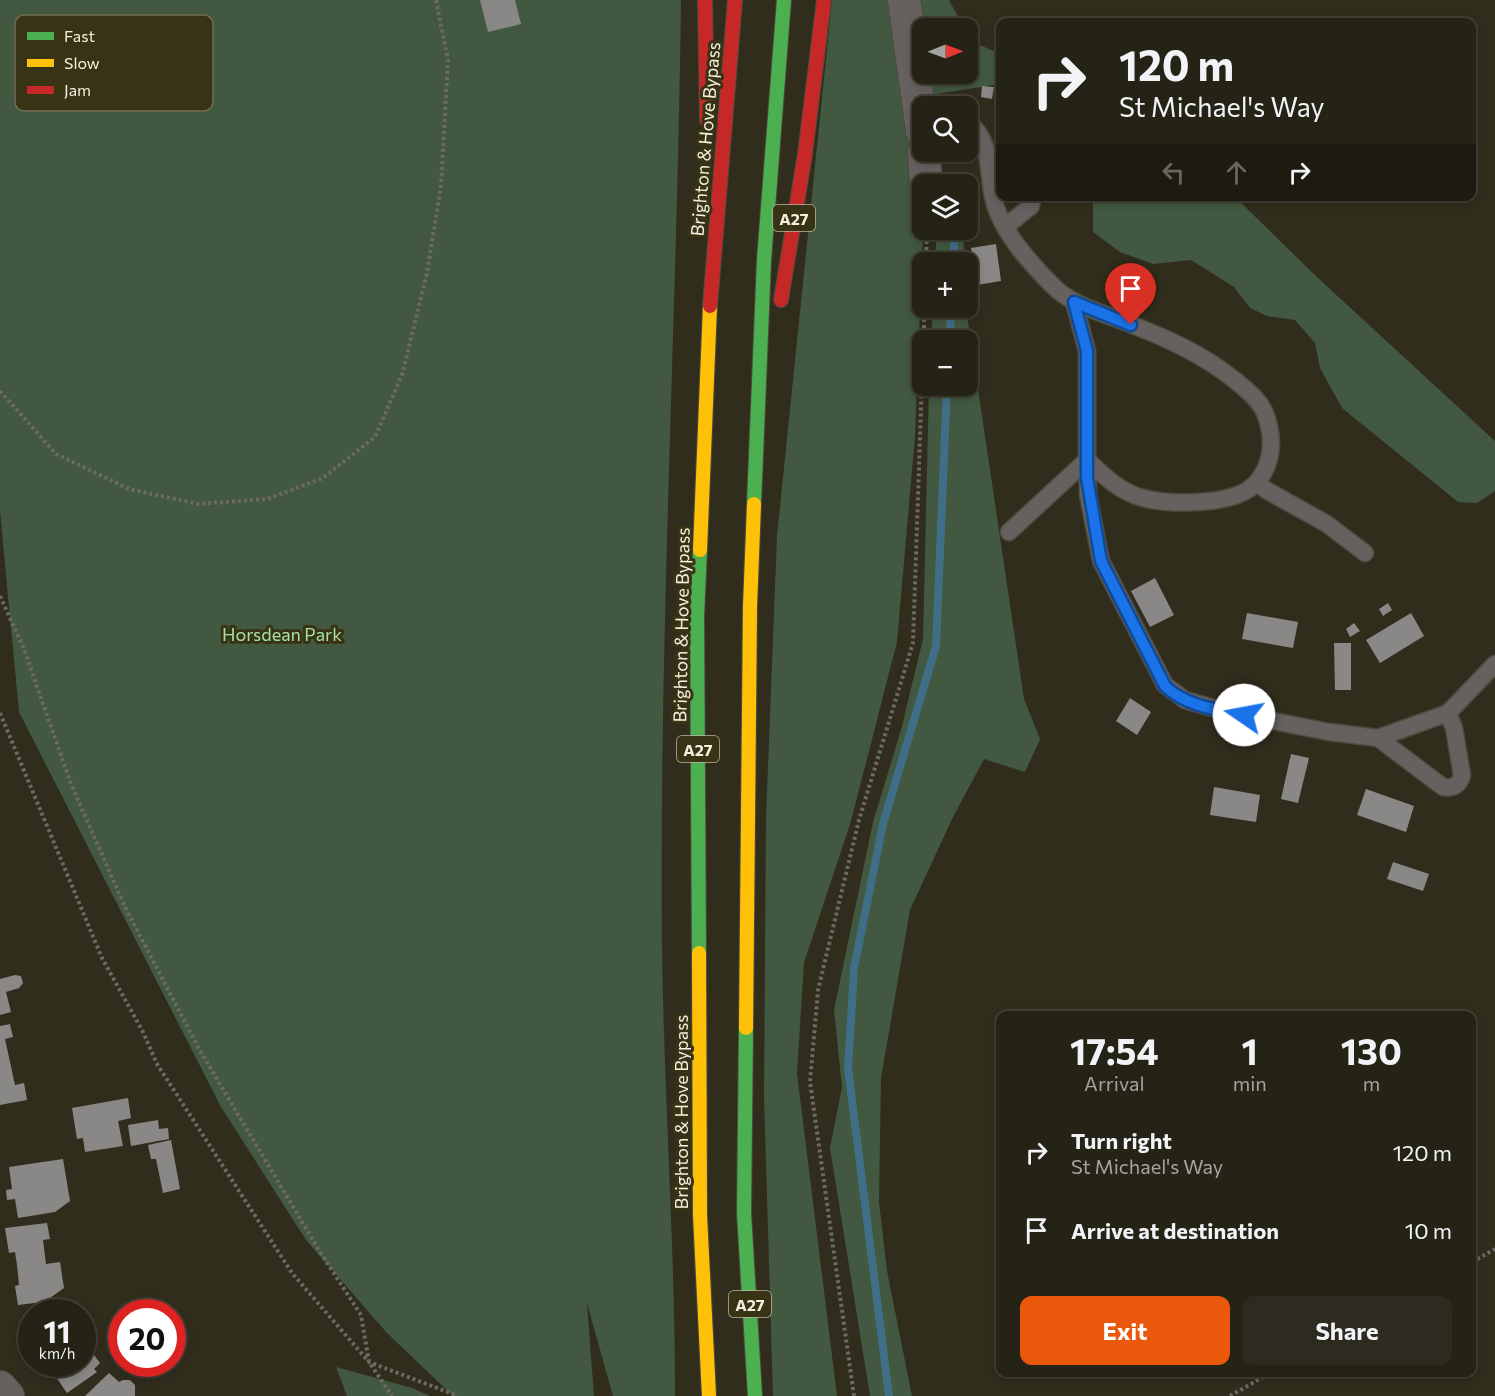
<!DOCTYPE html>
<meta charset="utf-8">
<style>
body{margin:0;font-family:Commissioner,sans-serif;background:#2d2a1f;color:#f1f3f6;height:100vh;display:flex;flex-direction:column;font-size:22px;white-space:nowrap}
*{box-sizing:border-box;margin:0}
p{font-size:20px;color:#a3a4a1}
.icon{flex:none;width:33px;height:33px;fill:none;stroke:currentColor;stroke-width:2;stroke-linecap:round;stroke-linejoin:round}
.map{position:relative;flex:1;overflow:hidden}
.drawer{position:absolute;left:996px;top:1011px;width:480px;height:366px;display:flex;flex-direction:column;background:#252216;border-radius:12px;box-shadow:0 3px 9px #0003,0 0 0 2px #423f35}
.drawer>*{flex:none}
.hud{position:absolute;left:996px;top:18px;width:480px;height:183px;border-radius:12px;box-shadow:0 3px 9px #0003,0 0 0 2px #423f35;background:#252216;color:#f1f3f6;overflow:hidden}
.needle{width:39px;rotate:89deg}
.fabs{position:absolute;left:912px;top:18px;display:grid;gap:12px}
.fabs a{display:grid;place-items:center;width:66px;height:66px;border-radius:12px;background:#252216;box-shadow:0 3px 9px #0003,0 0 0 2px #423f35;font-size:30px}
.speed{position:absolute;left:18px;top:1299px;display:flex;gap:12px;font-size:30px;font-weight:700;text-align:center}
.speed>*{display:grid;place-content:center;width:78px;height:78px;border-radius:50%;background:#252216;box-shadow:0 3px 9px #0003,0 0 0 2px #423f35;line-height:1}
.speed small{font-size:15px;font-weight:400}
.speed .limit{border:9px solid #d22;background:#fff;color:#111}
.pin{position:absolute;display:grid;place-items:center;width:51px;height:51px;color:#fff;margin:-62px -26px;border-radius:50% 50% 50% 0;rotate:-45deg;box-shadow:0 0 6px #0007}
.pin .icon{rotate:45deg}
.me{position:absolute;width:66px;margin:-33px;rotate:282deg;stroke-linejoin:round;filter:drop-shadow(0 0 4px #0008)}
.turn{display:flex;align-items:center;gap:21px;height:126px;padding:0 24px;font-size:27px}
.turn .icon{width:78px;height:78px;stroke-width:2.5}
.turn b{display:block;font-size:42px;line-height:51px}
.lanes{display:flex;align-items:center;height:57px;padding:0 24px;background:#0003;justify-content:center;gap:30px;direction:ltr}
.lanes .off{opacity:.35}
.eta{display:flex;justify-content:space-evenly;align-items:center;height:102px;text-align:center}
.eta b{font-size:36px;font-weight:700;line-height:42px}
.cta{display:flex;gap:12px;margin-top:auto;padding:12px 24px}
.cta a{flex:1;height:69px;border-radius:12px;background:#ea580c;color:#fff;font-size:24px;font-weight:700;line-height:69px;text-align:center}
.cta a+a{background:#2d2a1f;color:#f1f3f6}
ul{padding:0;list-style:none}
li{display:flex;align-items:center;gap:18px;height:78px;padding:0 24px}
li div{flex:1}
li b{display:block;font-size:22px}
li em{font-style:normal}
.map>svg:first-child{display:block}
.green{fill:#425840}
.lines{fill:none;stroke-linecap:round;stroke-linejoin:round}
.stream{stroke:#406e87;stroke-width:8}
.building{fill:#8a8887}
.lane-casing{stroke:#4e4b3e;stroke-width:19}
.street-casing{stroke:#4e4b3e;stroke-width:34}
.fast-casing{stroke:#4e4b3e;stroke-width:16}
.slow-casing{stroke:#4e4b3e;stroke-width:16}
.jam-casing{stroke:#4e4b3e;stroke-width:16}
.path{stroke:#6d6964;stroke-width:4;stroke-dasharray:3 3;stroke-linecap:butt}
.lane{stroke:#66615e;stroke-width:16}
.street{stroke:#66615e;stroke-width:32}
.fast{stroke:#4caf50;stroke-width:14}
.slow{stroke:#ffc107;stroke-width:14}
.jam{stroke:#c62828;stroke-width:14}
.route-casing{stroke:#114b97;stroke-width:15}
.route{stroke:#1a73e8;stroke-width:10}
.labels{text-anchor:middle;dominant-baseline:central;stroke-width:6;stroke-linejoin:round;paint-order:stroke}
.shield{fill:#393315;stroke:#bbb7a2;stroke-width:1.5}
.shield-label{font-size:16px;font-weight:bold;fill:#f3f0df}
.street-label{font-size:18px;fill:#f3f0df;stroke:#393315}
.park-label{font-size:18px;fill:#a5e0a4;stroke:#393315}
.key{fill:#393315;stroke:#716c52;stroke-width:1.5}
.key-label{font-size:16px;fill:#f3f0df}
</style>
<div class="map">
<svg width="1495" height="1396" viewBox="0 0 1495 1396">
<rect width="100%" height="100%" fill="#312d1d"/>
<path class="green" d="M0,0H681C677,316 659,631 662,947C664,1097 675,1246 675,1396H613L587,1303L594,1396H453L387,1333L306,1240L221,1107L19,712L0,511Z
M832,0H888L904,82L923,230L915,436L897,642L851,821L804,963L797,1073L837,1396H773L764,1096L766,818L777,536Z
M916,0H949L964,28H922Z
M968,35L971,41L1000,54V84L930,95L926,74H968Z
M1093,197H1235L1319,279L1495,441V491L1477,503L1458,502L1342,408L1320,368L1315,343L1295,320L1267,316L1250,308L1234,287L1191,260L1153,264L1120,252L1093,232Z
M937,230H963L964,262H935Z
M933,308H966L1024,699L1040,739L1025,772L984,759L952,819L910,910L881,1078L879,1202L887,1271L912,1396H870L830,1148L842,1087L834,1010L873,822L901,730L923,639L929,386H968V340H931Z
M336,1367L412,1388L430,1396H347Z"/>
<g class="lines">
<path class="stream" d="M953,262L955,230
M950,340L951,308
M889,1396L848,1068L854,968L883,824L936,646L947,386"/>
</g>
<path class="building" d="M480,0H515L521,24L488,32Z
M982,86L994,87L992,99L981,97Z
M996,244L1001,281L977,285L971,248Z
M1155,578L1174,615L1150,627L1131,591Z
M1388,603L1392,610L1383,616L1379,609Z
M1247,613L1298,622L1293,648L1242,639Z
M1411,613L1424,636L1380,663L1366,640Z
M1354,623L1360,631L1350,637L1346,629Z
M1334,643H1351V690H1335Z
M1130,698L1151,712L1137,735L1116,721Z
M1291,754L1309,758L1298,803L1281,799Z
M1214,787L1260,795L1256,822L1210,815Z
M1366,789L1414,806L1406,832L1357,815Z
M1393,862L1429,874L1423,891L1387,879Z
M15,975L21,976L23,983L19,988L6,992L11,1012L0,1015V979Z
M10,1024L13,1037L5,1039L15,1085L24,1083L27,1100L0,1105V1026Z
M128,1098L131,1118L118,1121L123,1146L85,1152L83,1138L77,1139L72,1108Z
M158,1120L159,1129L168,1128L169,1139L131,1146L128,1125Z
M171,1140L180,1189L163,1193L156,1159H151L148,1145Z
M63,1159L70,1201L55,1212L18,1218L15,1199L7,1200L6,1190L12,1189L9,1167Z
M47,1223L50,1239L43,1240L46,1264L60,1262L64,1288L50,1298L51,1301L18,1305L15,1286L19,1285L17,1265L15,1252L9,1253L5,1228Z
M32,1322V1343L21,1329Z
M82,1339L100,1363L94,1369L97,1372L67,1393L54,1374L57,1372L52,1364H82Z
M109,1373L119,1382L123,1380H130L135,1385V1396H85Z"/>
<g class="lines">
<g class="lane-casing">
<path id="lane" d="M968,122C997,144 984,182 998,213C1009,240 1032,265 1052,285C1071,305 1100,312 1125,322C1164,337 1203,354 1236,381C1246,390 1258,398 1264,411C1271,427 1273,442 1269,459C1266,470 1259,482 1249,489C1226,505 1169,505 1143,498C1120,492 1104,476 1087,460V351L1074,302
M1005,227L1031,206L1033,196
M1087,460L1088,495L1101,561L1165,685L1185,700L1223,711L1329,732L1378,738L1448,713L1495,664
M1257,482L1266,490L1327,524L1365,553
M1009,532L1087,460
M1378,738L1443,787C1453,789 1460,785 1462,775L1454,728L1448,713"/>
</g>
<g class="street-casing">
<path id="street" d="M904,0L922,131
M924,152L926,184
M0,1387L8,1396"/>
</g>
<g class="fast-casing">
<path id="fast" d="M754,504L764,260L784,0
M699,953L697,616L700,550
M746,1028L744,1213L755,1396"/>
</g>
<g class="slow-casing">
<path id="slow" d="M700,550L710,306
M699,953L700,1215L709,1396
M746,1028L750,607L754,504"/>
</g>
<g class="jam-casing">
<path id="jam" d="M705,0L707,120
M781,300L805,154L824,0
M710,306L735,0"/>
</g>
<path class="path" d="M926,262L927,230
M924,340V308
M0,391L56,454L129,489L198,504L267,499L323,478L375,437L402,375L427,273L441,186L448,60L436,0
M0,596L24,649L71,784L125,907L199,1049L320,1252L361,1315L369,1362L392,1396
M0,713L102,958L143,1032L157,1064L292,1273L369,1362L458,1396
M1472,1262L1495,1249
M854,1396L810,1082L818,990L859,820L913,643L922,379
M1230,1396L1272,1372"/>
<use href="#lane" class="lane"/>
<use href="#street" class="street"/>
<use href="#fast" class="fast"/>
<use href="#slow" class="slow"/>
<use href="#jam" class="jam"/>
</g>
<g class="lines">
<g class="route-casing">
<path id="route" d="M1131,325L1074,302L1087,351V478L1101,561L1165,686C1185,706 1218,710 1244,715"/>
</g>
<use href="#route" class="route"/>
</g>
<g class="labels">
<g class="shield">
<rect x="773" y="205" width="42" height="26" rx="4.5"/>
<rect x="677" y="736" width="42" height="26" rx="4.5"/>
<rect x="729" y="1291" width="42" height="26" rx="4.5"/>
</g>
<g class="shield-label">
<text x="794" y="218">A27</text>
<text x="698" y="749">A27</text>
<text x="750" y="1304">A27</text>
</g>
<g class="street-label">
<text transform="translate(705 139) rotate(-85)">Brighton &amp; Hove Bypass</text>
<text transform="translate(681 625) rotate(-89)">Brighton &amp; Hove Bypass</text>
<text transform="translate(681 1112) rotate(-90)">Brighton &amp; Hove Bypass</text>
</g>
<g class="park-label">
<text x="282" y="634">Horsdean Park</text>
</g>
</g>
<rect x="15" y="15" width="198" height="96" rx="9" class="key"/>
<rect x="27" y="32" width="27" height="8" fill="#4caf50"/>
<rect x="27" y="59" width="27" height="8" fill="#ffc107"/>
<rect x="27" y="86" width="27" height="8" fill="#c62828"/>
<g class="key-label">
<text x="64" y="42">Fast</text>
<text x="64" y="69">Slow</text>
<text x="64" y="96">Jam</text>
</g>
</svg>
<div class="fabs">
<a><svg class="needle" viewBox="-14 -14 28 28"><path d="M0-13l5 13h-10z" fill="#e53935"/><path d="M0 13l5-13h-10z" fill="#a3a4a1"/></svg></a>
<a><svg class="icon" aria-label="search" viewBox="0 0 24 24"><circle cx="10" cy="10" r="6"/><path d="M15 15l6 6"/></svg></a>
<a><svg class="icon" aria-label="layers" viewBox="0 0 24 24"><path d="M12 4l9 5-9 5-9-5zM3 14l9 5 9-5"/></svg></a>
<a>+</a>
<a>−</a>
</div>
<div class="speed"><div>11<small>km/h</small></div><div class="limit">20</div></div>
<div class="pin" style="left:1131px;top:325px;background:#d93025"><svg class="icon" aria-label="arrive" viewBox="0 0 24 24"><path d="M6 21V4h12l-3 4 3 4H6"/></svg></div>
<svg class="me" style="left:1244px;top:715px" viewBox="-20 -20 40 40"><circle r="19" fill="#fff"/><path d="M0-13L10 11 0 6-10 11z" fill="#1a73e8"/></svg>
<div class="hud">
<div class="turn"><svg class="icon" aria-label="right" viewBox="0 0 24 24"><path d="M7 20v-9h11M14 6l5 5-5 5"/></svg><div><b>120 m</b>St Michael's Way</div></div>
<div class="lanes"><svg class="icon off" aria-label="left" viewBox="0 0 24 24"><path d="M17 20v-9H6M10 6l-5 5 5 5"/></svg><svg class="icon off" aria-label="ahead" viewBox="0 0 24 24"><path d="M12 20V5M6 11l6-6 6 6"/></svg><svg class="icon" aria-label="right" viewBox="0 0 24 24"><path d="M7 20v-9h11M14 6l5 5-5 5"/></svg></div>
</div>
<section class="drawer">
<div class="eta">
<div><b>17:54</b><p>Arrival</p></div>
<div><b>1</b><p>min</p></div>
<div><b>130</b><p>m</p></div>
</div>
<ul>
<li><svg class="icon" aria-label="right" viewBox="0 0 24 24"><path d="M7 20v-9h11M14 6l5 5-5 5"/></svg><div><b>Turn right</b><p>St Michael's Way</p></div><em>120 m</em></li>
<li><svg class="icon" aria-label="arrive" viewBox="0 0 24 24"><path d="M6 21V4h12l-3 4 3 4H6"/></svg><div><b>Arrive at destination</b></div><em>10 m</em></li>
</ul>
<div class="cta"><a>Exit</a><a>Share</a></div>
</section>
</div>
